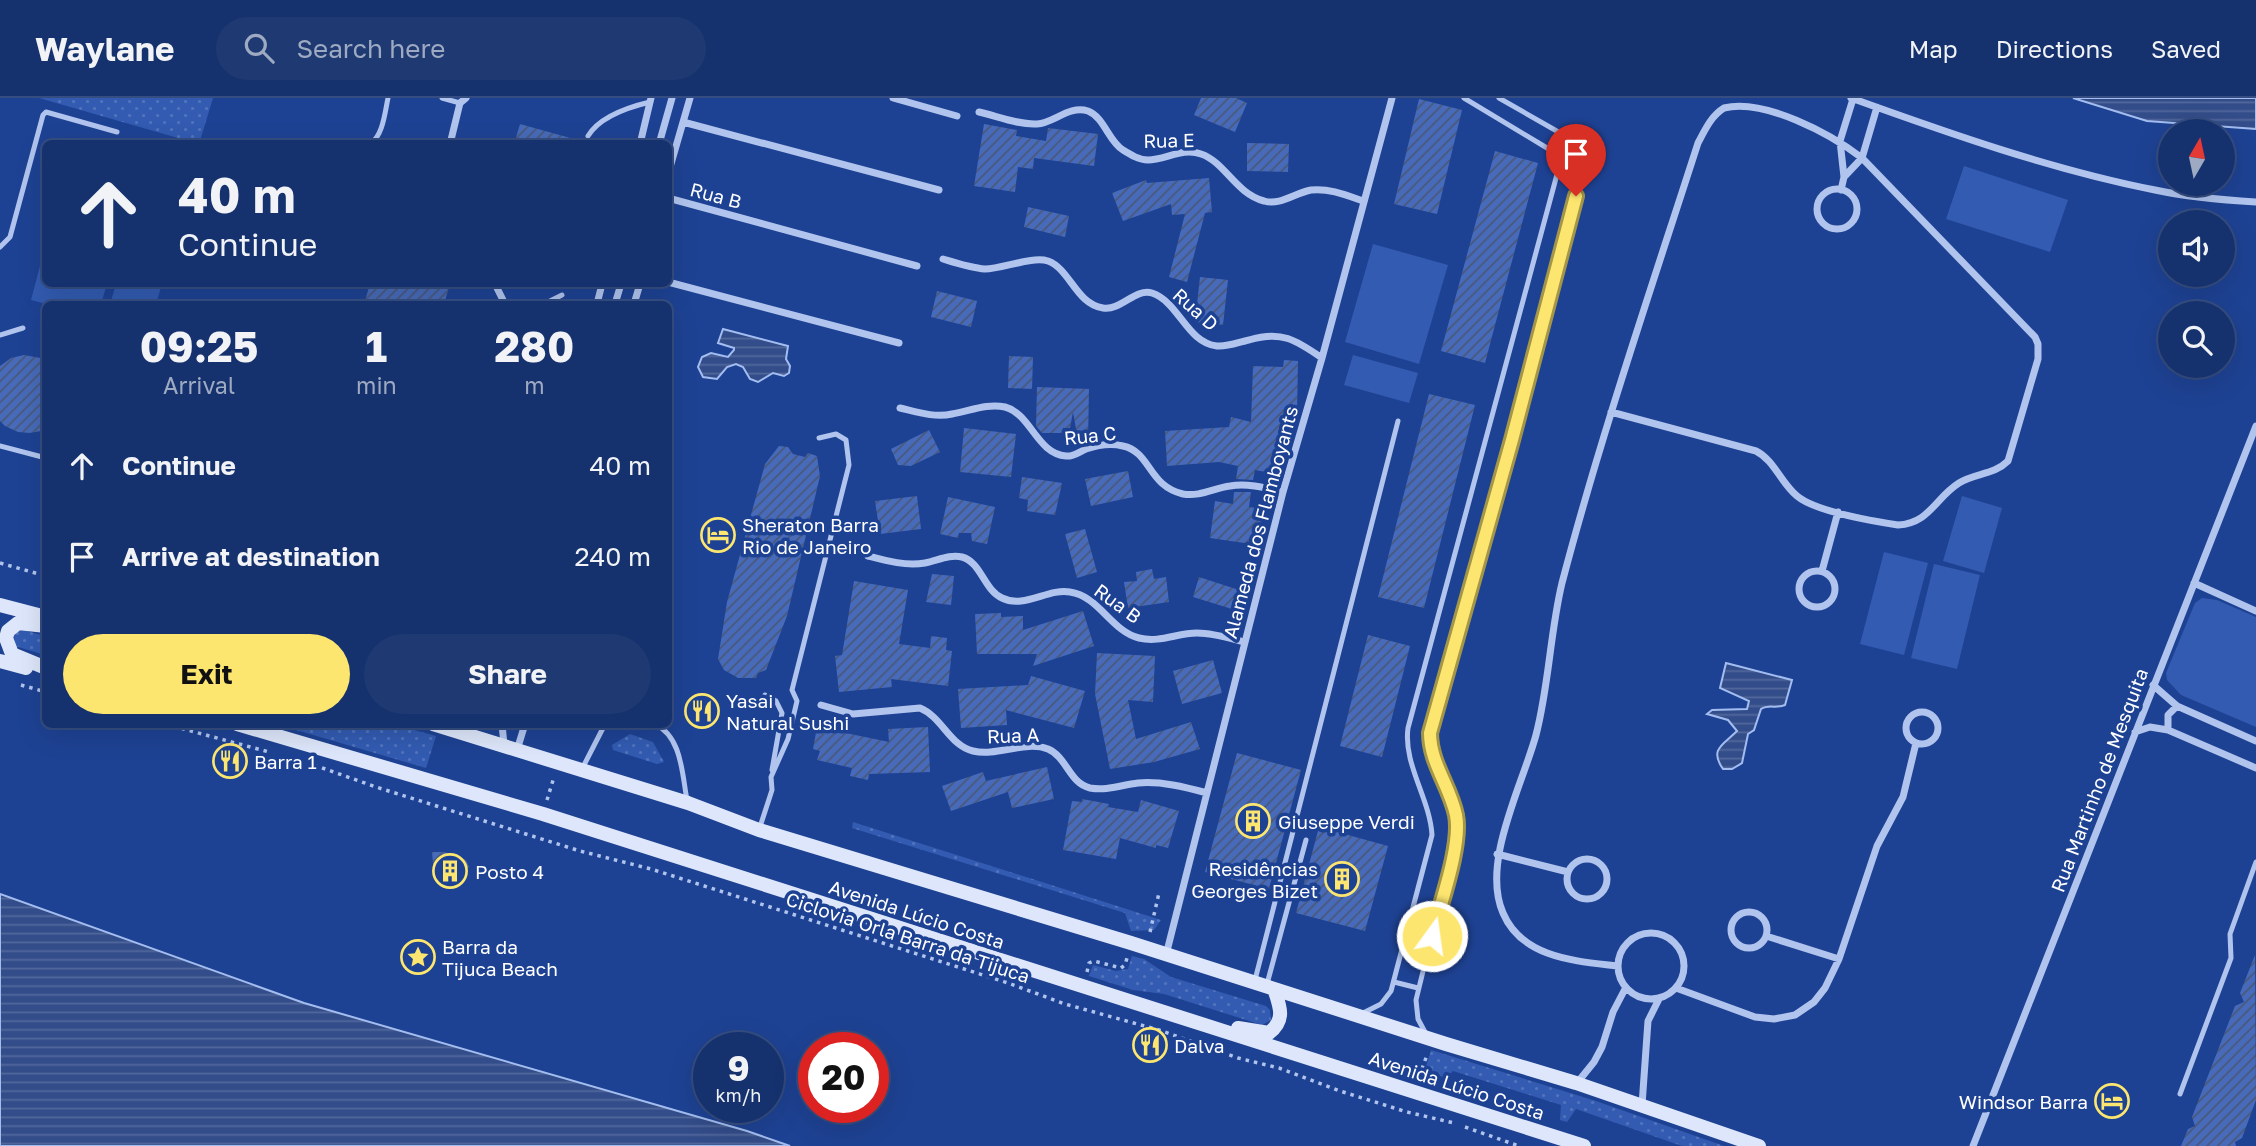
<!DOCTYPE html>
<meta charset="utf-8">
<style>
body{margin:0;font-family:"Golos Text",sans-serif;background:#1f3a73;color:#f1f3f6;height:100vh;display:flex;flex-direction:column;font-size:26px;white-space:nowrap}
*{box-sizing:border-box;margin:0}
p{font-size:23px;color:#9eaac2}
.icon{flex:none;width:38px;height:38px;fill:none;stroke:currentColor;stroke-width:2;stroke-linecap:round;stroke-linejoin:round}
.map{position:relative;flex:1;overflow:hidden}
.details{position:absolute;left:42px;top:203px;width:630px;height:427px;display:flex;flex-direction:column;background:#16326e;border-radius:10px;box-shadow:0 7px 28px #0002,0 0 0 2px #354d81}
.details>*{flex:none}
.hud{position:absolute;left:42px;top:42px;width:630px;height:147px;border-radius:10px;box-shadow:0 7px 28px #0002,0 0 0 2px #354d81;background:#16326e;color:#f1f3f6;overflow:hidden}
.needle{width:46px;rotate:9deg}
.buttons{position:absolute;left:2158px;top:21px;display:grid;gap:14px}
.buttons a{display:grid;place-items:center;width:77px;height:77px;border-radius:50%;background:#16326e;box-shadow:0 7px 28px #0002,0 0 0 2px #354d81;font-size:35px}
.speed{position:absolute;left:693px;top:934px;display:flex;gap:14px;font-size:35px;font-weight:700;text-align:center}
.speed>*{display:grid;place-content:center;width:91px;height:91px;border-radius:50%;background:#16326e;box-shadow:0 7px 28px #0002,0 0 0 2px #354d81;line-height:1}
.speed small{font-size:18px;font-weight:400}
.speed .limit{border:10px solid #d22;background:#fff;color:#111}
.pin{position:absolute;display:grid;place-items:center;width:60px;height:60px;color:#fff;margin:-72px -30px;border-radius:50% 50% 50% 0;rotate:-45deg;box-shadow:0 0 7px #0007}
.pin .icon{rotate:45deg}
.me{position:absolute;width:77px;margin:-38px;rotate:14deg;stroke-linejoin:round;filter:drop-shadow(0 0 5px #0008)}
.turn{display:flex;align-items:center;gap:24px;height:147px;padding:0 21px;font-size:32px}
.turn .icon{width:91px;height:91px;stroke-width:2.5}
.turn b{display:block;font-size:49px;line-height:60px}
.eta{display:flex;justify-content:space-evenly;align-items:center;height:119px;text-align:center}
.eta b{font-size:42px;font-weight:700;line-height:49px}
.primary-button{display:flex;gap:14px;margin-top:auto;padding:14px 21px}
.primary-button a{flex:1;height:80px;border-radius:42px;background:#fde66f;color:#111;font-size:28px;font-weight:700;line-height:80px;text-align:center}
.primary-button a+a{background:#1f3a73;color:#f1f3f6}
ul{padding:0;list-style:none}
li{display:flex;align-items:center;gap:21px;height:91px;padding:0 21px}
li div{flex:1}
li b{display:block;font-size:26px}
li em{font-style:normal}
header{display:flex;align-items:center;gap:42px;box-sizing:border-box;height:98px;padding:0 35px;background:#16326e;border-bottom:2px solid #354d81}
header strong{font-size:33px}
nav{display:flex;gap:38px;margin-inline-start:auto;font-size:24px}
.search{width:490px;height:63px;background:#1f3a73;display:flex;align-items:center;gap:18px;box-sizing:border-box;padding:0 24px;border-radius:38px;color:#9eaac2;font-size:26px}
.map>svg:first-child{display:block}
.grass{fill:url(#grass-dots)}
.park{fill:#325bb1}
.water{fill:url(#water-rules);stroke:#a3bdf0;stroke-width:2}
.building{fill:url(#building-hatch)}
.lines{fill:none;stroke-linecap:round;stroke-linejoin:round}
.path{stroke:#b0c4ee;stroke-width:3.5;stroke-dasharray:3.5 5;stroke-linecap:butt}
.lane{stroke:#b0c4ee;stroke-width:5}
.street{stroke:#b0c4ee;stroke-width:7}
.secondary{stroke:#dde6fa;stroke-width:14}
.route-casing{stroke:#a49648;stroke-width:18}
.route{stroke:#fde66f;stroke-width:12}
.labels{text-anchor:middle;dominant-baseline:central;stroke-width:7;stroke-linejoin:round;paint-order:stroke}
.street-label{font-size:19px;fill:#fff;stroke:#1e4293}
.poi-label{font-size:19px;fill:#fff;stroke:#1e4293;text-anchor:start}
</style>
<header>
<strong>Waylane</strong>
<div class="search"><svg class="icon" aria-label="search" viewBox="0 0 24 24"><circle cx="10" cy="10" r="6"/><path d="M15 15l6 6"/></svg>Search here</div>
<nav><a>Map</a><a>Directions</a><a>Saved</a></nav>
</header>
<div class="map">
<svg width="2256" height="1048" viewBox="0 0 2256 1048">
<defs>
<pattern id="grass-dots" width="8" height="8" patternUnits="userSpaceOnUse" patternTransform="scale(1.75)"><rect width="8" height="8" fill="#325bb1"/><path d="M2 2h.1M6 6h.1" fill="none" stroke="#5174bd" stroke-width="1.8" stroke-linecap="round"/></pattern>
<pattern id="water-rules" width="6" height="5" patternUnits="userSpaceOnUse" patternTransform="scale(1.75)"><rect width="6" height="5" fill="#334d8a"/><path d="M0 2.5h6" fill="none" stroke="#52689c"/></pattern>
<pattern id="building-hatch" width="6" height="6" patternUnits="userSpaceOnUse" patternTransform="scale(1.75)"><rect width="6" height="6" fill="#476bba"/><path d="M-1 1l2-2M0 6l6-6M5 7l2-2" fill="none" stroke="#4a5878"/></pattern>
</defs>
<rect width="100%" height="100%" fill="#1e4293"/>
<path class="grass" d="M39,0H213L199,46Z
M24,532L45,538V557L15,548L14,537L18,533Z
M279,627H396L436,638L426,670Z
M630,636L653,644L664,664L657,666L613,652L612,647Z
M853,724L1161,822L1154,832L1131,833L1125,815L852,730Z
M1132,858L1144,861L1171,879L1266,908L1270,912L1271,922L1262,927L1164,896L1133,892L1089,878L1093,867L1116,873L1128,871Z
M1431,952L1596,1003L1724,1048H1682L1576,1011L1567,1024L1560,1022L1561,1007L1453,973L1446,980L1431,975L1426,969Z"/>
<path class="park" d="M1964,68L2068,102L2050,154L1946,121Z
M1373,146L1448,167L1419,266L1345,244Z
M41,164L45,165L46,186H107L101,206H46L31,202Z
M116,186H162L156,206H110Z
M1353,257L1418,275L1409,305L1344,287Z
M1962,398L2002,410L1984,475L1943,463Z
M1884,454L1928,465L1904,557L1860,546Z
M1934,466L1980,477L1957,571L1911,560Z
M2202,500L2217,502L2256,519V629L2181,597L2167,582L2166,575L2195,505Z"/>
<path class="water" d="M2073,0H2256V31L2147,23Z
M723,231L788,248L786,261L790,268L789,275L784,278L773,275L758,284L750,281L743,269L736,266L727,269L717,281L703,279L698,269L702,259L711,255L728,259L734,252V250L718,245Z
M1726,565L1792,582L1785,607C1776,611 1769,606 1761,611L1754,632L1748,636L1742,665L1732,671H1723C1709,651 1723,647 1737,633L1728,622L1707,616L1712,612L1747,611L1749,603L1720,590Z
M0,796L304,905L747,1033L790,1048H0Z"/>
<path class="building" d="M1201,0H1236L1247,5L1235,34L1194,17Z
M1419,1L1462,12L1437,116L1394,106Z
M520,26L574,41L573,46H514Z
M984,26L1017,32L1016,38L1046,43L1048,30L1098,36L1094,68L1034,60L1033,71L1018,69L1015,94L974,88Z
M1247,45L1289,46L1288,74L1247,73Z
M1495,53L1538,65L1485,265L1441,253Z
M1209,80L1212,114L1205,115L1187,184L1169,179L1185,116L1172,117L1171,106L1123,123L1112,95L1146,82L1147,85Z
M1028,109L1069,118L1065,139L1024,129Z
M1200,179L1228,182L1223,227L1195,224Z
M370,186H450L444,206H364Z
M937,193L977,203L971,229L931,219Z
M24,257L46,261V332L30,335L18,334L5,328L0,323V268L11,260Z
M1009,258L1033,259L1032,291L1008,290Z
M1284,262L1298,263L1297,315L1291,346L1285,345L1280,366L1275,365L1274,371L1266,370V374L1255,372L1253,382L1236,381L1238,368L1219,364L1167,368L1165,333L1229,329L1231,319L1251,324L1253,268L1283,269Z
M1037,289L1089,291L1088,344L1079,348L1073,314L1070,330H1063L1062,335H1042L1036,328Z
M1429,296L1475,307L1424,510L1378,499Z
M964,330L1016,336L1011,379L960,374Z
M929,332L940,354L911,368L898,367L891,351Z
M779,348L788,349L793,356L805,359L808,355L817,358L820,378L787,518L766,572L758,575L756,580H738L724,572L718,561L727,504L765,366Z
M1128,373L1133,399L1091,408L1085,381Z
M1022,379L1062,385L1055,417L1027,413L1028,402L1019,400Z
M1234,394H1251L1249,409L1263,411L1258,447L1210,440L1215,403L1233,406Z
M917,398L921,431L880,436L875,403Z
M948,399L995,409L987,446L972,443L971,435H959L958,440L940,436Z
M1085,431L1097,474L1077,480L1065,436Z
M1152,471L1154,481L1166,479L1169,504L1128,510L1124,484L1137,483L1136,474Z
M932,476L954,478L951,507L926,504Z
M1199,479L1239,492L1232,511L1193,499Z
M854,483L908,492L899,546L930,550L931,538L947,540L946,552L952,553L948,588L891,581L892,589L839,594L835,558L842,557Z
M1083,513L1094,548L1033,568L1037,556H977L975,516L1001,515V519L1023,518V532Z
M1368,537L1410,548L1382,659L1340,648Z
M1097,555L1155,558L1153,604L1128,602L1136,641L1191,624L1200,651L1154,664L1110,671L1095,596Z
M1213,562L1222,595L1182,606L1173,573Z
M1031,578L1085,593L1074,630L1006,612L1007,627L961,630L958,591L1028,587Z
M817,629L889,644L888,631L928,629L930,674L869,676L868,682L850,678L852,670L817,662L820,653L813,651Z
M1237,655L1301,672L1269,791L1205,774Z
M1047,669L1054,701L1012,710L1008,694L951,713L942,688L983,674L986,683Z
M1082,701L1109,706L1108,709L1138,714L1141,702L1179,713L1168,750L1156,747V750L1120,740L1116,761L1063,752L1072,703L1082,704Z
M1319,729L1388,748L1365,833L1296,815Z
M432,754H444L466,762L469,769L455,783L441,789L434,776Z
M2255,857L2256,1002L2242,1040L2235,1044L2236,1048H2181L2188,1031L2195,1028L2192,1019L2235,908L2244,904L2240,895Z"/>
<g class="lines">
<path class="path" d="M0,465L46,478
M21,587L46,594
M165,626L269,654
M314,667L376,689L580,753L651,771L1008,885L1065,906L1159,932L1238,960L1279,970L1340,993L1407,1014L1454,1025
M547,702L554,679
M1150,834L1159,795
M1087,874L1089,865L1094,863L1121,870L1125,867L1127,860
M1419,979L1427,957
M1465,1029L1519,1048"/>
<path class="lane" d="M442,0L460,5
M588,38C600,18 629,9 650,4
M370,46C383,38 385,14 388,0
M0,149L10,139L43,17L46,14L117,34
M544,206L562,197
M0,237L23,230
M0,348L46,360
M765,597L776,603L782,615L772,672
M655,626C682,639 682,676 687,702
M583,669L603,630L611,626
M759,732L772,692L771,679L788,641L797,603L792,592L849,367L846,342L836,336L819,340
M1255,882L1398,323
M1394,884L1418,890
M1267,886L1306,742
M1363,915L1381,906L1391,893L1432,737C1430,701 1403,666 1408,630L1559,69L1557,57L1552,53L1464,0
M1426,936L1418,921L1416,902L1458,730C1453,697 1431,669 1430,635L1539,243L1583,64V57L1576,44L1499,0
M2180,996L2231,860L2230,836L2256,764"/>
<path class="street" d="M893,0L957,18
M1851,0C1948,35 2053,72 2155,92C2188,99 2222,102 2256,104
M979,14C997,18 1018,27 1037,26C1054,25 1069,7 1088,13C1104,19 1109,44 1123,52C1131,57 1139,62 1148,62C1165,62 1183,49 1201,56C1225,64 1236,96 1264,103C1280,108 1295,95 1311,92C1329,90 1346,97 1363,103
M683,24L939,92
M450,46L460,5L466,0
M640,46L651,0
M659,46L672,0
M668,76L690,0
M1844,79L1862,60L1877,9
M1817 111a20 20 0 1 1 40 0a20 20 0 1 1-40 0Z
M1841,92L1844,79L1840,43L1853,1
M668,100L917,168
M943,161C956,165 971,170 985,171C1002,171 1032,158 1048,163C1070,171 1076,206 1103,210C1121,213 1135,190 1152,195C1179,204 1187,245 1217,248C1228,249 1239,244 1249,242C1281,232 1296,242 1322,260
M668,184L899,245
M495,186L505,206
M597,206L602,186
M615,206L621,186
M634,206L640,186
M900,310C917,314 935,320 952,316C970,313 987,305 1005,309C1031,316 1037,356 1066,358C1073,359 1079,354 1086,351C1098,347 1111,345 1123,348C1151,354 1148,388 1183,396C1200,399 1214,390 1230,388C1248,385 1266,390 1283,394
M1611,314L1756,353C1774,362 1781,385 1797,398C1816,414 1872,423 1898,427C1930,425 1935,400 1959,385C1975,375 1994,377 2008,363L2038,261V246L2035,239L1862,60C1831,36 1764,0 1724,10C1711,18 1705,32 1698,45C1651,191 1601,337 1562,485C1550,535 1549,587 1536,637C1522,688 1481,765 1503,815C1522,860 1575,863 1617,868
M868,458C887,463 905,468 925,465C937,463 949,456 962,459C981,464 984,492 1002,500C1024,511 1048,490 1070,494C1099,498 1111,533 1139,540C1160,545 1177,535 1197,535C1213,535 1229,540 1244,544
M1799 491a18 18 0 1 1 36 0a18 18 0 1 1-36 0Z
M1822,473L1838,414
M2194,485L2256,513
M2153,587L2177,608L2256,643
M821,607L853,616L920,610C942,619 950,648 973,653C997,659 1025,642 1048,651C1067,659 1069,685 1090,690C1107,693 1121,687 1138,685C1161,683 1185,689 1207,695
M1906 630a16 16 0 1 1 32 0a16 16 0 1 1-32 0Z
M502,626L504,647
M2168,632V617L2177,608
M2135,634L2150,629L2168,632L2256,670
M517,652L525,626
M1497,756L1568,774
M1567 781a20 20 0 1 1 40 0a20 20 0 1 1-40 0Z
M1731 832a18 18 0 1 1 36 0a18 18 0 1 1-36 0Z
M1618 868a33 33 0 1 1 66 0a33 33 0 1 1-66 0Z
M1766,838L1839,861
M1166,857L1283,394L1322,260L1392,0
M1676,890L1755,919L1774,921L1795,917L1814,904L1825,890L1839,861L1877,748L1903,699L1916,645
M1577,985L1594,964L1602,949L1613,914L1625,891
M1642,1007L1648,923L1659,901
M1973,1048L2256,328"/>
<path class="secondary" d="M0,507L46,519
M46,528L18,525L8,533L6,540L12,556L46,570
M0,563L26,570
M237,626L543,716L1584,1048
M433,626L688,705L759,732L1131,845L1446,946L1576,985L1759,1048
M1238,930L1269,935C1286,922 1280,908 1274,891"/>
</g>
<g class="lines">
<g class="route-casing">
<path id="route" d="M1432,838C1440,807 1462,747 1456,717C1450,688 1430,665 1430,635L1512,342L1576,98"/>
</g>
<use href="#route" class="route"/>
</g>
<defs>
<g id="hotel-ring" transform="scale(1.75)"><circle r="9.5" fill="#1e4293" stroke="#fde66f" stroke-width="1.5"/><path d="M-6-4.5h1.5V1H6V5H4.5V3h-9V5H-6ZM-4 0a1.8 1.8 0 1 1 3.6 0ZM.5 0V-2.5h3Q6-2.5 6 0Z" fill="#fde66f"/></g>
<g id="restaurant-ring" transform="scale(1.75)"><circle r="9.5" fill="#1e4293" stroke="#fde66f" stroke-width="1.5"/><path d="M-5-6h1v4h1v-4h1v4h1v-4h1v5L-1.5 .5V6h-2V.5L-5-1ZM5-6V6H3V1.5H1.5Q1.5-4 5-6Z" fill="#fde66f"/></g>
<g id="building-ring" transform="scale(1.75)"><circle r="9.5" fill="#1e4293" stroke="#fde66f" stroke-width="1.5"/><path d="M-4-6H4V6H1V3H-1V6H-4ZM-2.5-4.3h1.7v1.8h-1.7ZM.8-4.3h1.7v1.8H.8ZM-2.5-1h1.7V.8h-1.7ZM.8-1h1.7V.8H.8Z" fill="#fde66f"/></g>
<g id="sight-ring" transform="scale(1.75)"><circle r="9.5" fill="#1e4293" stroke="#fde66f" stroke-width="1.5"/><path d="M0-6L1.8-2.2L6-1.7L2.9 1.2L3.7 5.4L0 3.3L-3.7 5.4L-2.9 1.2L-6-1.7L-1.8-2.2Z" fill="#fde66f"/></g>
</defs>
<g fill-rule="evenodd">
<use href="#hotel-ring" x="718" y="437"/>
<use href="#restaurant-ring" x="702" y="613"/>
<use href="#restaurant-ring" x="230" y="663"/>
<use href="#building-ring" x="1253" y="723"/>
<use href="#building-ring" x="450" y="773"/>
<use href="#building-ring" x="1342" y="781"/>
<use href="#sight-ring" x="418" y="859"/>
<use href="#restaurant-ring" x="1150" y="947"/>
<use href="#hotel-ring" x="2112" y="1003"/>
</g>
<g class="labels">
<g class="street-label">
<text transform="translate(1169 42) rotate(-1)">Rua E</text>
<text transform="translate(716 97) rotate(15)">Rua B</text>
<text transform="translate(1196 211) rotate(42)">Rua D</text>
<text transform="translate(1090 337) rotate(-6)">Rua C</text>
<text transform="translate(1260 424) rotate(-75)">Alameda dos Flamboyants</text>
<text transform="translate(1118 505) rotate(36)">Rua B</text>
<text transform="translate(1013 637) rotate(-2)">Rua A</text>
<text transform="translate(2099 682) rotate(-69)">Rua Martinho de Mesquita</text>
<text transform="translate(917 816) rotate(18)">Avenida Lúcio Costa</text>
<text transform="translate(908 839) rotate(18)">Ciclovia Orla Barra da Tijuca</text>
<text transform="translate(1457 987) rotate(18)">Avenida Lúcio Costa</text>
</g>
<g class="poi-label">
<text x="742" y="426">Sheraton Barra<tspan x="742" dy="22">Rio de Janeiro</tspan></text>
<text x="726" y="602">Yasai<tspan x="726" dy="22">Natural Sushi</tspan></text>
<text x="254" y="663">Barra 1</text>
<text x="1278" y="723">Giuseppe Verdi</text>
<text x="1318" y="770" text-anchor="end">Residências<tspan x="1318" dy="22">Georges Bizet</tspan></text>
<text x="475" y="773">Posto 4</text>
<text x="442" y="848">Barra da<tspan x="442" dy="22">Tijuca Beach</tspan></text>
<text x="1174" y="947">Dalva</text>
<text x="2088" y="1003" text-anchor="end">Windsor Barra</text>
</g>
</g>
</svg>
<div class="buttons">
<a><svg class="needle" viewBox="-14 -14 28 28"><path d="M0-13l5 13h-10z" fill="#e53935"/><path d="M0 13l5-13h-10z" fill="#9eaac2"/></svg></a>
<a><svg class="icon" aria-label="sound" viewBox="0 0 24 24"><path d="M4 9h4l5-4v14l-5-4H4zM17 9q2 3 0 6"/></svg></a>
<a><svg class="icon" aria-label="search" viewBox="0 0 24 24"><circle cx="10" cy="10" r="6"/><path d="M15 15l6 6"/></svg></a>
</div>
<div class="speed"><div>9<small>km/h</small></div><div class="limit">20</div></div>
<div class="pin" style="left:1576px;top:98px;background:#d93025"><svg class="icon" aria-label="arrive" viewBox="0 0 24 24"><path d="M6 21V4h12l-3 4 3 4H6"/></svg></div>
<svg class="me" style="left:1432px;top:838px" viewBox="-20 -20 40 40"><circle r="17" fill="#fde66f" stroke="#fff" stroke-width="3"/><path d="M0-11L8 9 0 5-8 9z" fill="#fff"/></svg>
<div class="hud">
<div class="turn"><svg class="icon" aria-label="ahead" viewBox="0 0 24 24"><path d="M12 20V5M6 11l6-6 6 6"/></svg><div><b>40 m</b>Continue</div></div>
</div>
<section class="details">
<div class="eta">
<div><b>09:25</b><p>Arrival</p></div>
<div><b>1</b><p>min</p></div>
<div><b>280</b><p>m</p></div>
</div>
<ul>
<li><svg class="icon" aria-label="ahead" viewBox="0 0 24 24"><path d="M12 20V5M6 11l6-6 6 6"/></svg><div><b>Continue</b></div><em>40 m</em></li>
<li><svg class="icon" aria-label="arrive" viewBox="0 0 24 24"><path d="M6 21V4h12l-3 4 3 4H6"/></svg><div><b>Arrive at destination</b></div><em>240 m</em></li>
</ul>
<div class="primary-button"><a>Exit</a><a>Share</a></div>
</section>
</div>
